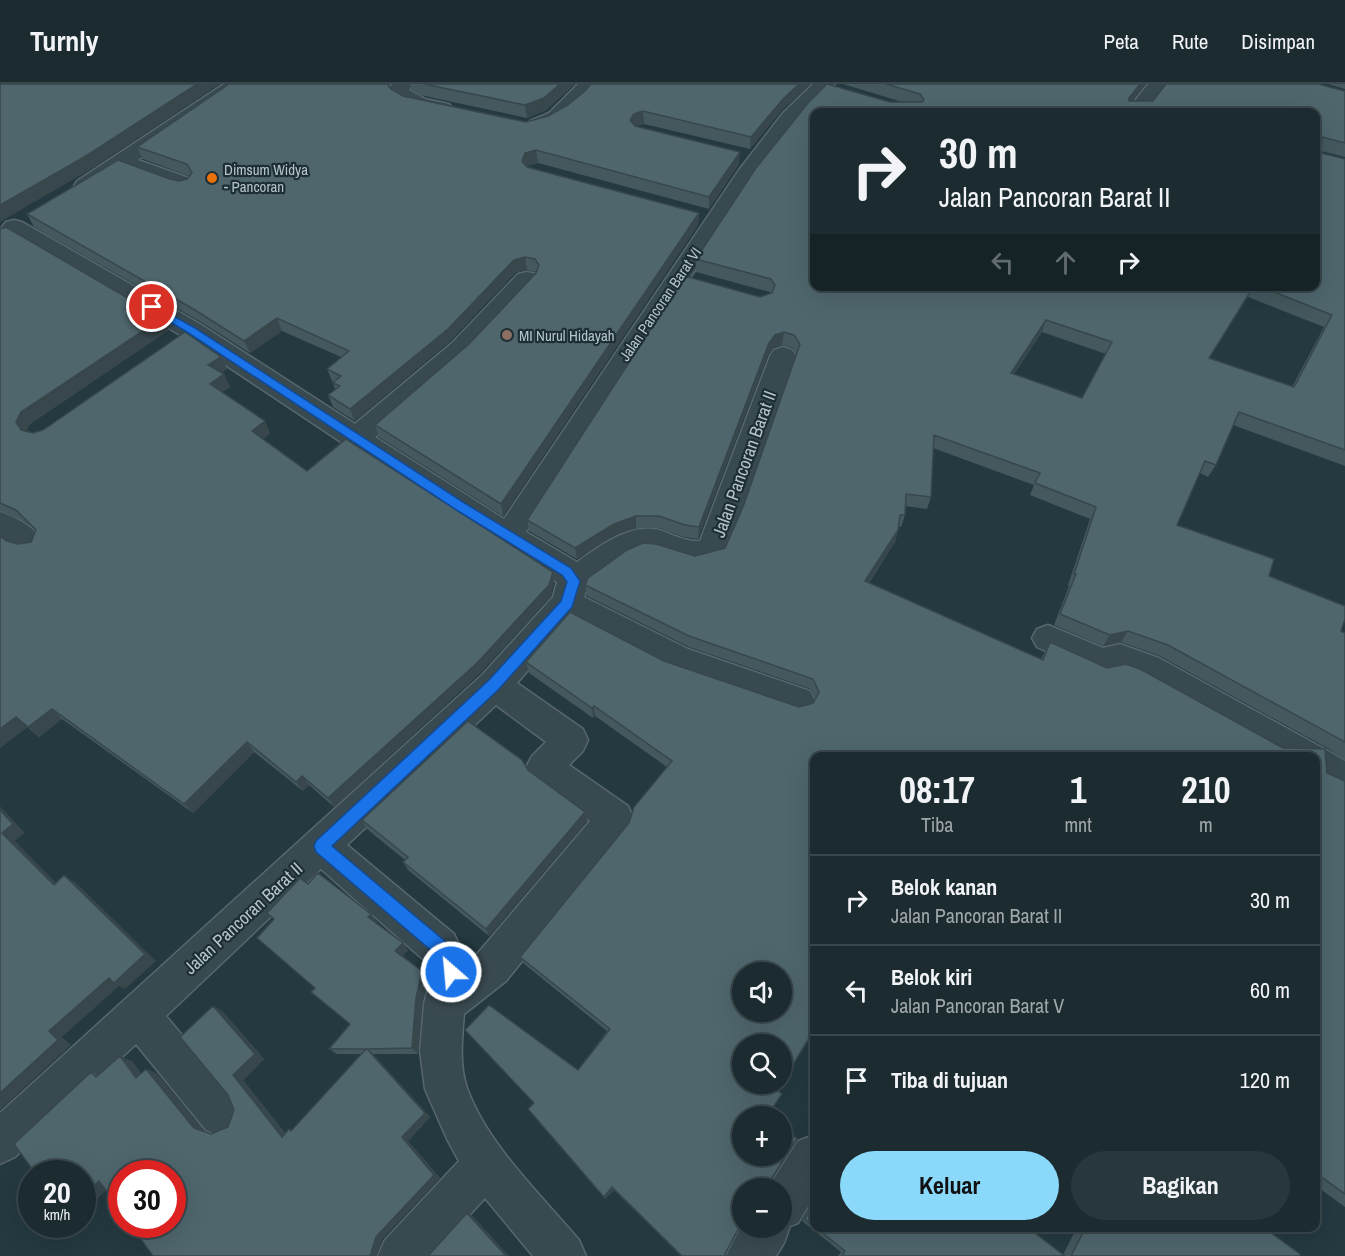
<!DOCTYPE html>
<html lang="id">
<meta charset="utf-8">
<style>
body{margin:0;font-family:"Archivo Narrow",sans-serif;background:#28373c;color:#f1f3f6;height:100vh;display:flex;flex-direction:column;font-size:22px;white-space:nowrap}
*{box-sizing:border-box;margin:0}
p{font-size:20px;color:#a0a7ab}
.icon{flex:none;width:33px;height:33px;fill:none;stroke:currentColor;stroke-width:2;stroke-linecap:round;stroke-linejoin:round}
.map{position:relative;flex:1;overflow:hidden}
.details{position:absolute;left:810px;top:668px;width:510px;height:480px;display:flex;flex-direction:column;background:#1b2b30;border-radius:12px;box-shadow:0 6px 24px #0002,0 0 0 2px #39474c}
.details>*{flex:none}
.top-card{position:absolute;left:810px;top:24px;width:510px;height:183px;border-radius:12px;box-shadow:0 6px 24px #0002,0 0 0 2px #39474c;background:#1b2b30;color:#f1f3f6;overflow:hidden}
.controls{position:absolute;left:732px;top:878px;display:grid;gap:12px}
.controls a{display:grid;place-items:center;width:60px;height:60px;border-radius:50%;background:#1b2b30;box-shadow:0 6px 24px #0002,0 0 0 2px #39474c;font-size:30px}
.speed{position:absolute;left:18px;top:1076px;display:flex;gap:12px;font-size:30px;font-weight:700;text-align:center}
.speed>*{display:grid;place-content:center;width:78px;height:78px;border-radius:50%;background:#1b2b30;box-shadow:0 6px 24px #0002,0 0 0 2px #39474c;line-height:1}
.speed small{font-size:15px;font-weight:400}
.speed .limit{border:9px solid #d22;background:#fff;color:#111}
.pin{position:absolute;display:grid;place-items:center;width:51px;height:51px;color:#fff;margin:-26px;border:3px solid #fff;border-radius:50%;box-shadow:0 2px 6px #0007}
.me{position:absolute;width:66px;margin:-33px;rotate:333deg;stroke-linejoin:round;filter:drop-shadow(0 0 4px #0008)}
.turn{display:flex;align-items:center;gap:21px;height:126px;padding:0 30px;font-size:27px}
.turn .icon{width:78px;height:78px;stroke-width:2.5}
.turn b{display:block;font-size:42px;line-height:51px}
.lanes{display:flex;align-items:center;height:57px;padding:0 30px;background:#0003;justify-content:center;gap:30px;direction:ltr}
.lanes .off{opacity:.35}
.eta{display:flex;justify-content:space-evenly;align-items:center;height:102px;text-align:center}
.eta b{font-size:36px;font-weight:800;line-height:42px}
.button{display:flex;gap:12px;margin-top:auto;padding:12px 30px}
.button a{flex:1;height:69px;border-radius:36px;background:#8ad8fa;color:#111;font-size:24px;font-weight:800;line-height:69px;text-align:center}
.button a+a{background:#28373c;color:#f1f3f6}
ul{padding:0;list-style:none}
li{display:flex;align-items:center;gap:18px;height:90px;padding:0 30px;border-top:2px solid #39474c}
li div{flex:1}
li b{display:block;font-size:22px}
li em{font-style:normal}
header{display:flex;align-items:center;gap:36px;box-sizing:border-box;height:84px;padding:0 30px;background:#1b2b30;border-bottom:2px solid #39474c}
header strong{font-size:28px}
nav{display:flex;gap:33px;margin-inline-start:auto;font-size:21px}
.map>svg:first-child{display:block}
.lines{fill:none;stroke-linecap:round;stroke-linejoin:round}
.minor-casing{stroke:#57676e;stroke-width:3}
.minor{fill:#394950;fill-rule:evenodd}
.wall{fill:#44585e;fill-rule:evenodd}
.shaded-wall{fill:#37474c}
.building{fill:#4f666d;stroke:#37474c;stroke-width:1.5;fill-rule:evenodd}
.route{fill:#1a73e8;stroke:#114b97;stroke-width:1.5}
.food-dot{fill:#e8710a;stroke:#1d2f35;stroke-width:2}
.education-dot{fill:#8d6e63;stroke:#1d2f35;stroke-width:2}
.labels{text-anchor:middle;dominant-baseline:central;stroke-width:4.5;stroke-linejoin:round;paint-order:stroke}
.far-poi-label{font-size:15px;fill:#b5c4cb;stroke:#1d2f35;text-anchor:start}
.far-street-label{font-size:15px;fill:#b5c4cb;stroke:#1d2f35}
.street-label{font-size:18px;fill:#b5c4cb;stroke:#1d2f35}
</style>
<header>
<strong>Turnly</strong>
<nav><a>Peta</a><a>Rute</a><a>Disimpan</a></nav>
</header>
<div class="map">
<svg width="1345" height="1172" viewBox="0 0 1345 1172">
<rect width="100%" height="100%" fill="#243940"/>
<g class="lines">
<g class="minor-casing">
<path id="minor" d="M224,0H247L138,76L192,95L195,100L192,105L184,107L176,105L124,86C110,95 95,111 77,107L74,102L77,97Z
M392,0H413L409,6L425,15L449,20L452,24L449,28C429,33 400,23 388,6Z
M578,0H599C586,19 554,52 530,45L527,41L530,37L549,29Z
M813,0H835L798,37L757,90L526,448L577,478C600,462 629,439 659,446C672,450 685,458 700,457L770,272L774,266L783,263L792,266L796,272L740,434L722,474L695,481L657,469L643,468L627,475L587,504L584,513L688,565L810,607L815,617L810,627L798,631L665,585L571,536L517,599L583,645L588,656L583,667L569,681L628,722L633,734L628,746L506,897L464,930C462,954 459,981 467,1004C487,1060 541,1111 579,1156L586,1172H533L485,1114L432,1172H378L385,1156L459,1077L447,1055L425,1005L420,967L424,920L431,889L426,878L321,785L166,932L236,1016L242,1031L236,1046L221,1052L206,1046L136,960L15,1073L0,1080V1029L482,591L553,513L557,498L452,432L182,252L6,148L2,143L6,138L14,136L22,138L200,240L355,340L452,259L518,190L527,188L536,190L539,195L536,200L470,271L375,353L504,435L739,86L783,29ZM496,621L546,658L532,672L526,683L532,694L590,737L478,869L467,878L454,850L347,761Z
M1148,0H1168L1146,28H1126Z
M0,428C16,433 36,444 44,459L40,467C21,473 15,465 0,454Z
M1048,541L1103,564L1120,560L1159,574L1328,667L1345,677V711L1316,696V672H1273L1135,594L1119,588L1101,592L1037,563L1032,554L1037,545Z
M814,1051V1112L798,1139L790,1142L784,1159L776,1172H726L742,1141V1143H782V1104H768L798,1057Z"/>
</g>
<use href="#minor" class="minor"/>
</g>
<path class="wall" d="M390,0L388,2L391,5L403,12L526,38L548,32L568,21L781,27L750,65L644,40L636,42L739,80L709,125L538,79L527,82V83L699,129L698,141L503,432L379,353L375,341L469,260L536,188L527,186L516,188L450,257L355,337L333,323L328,311L335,306L333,299L334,298L332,297L327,285L341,273L282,247L250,269L201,238L34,143L27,130L170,95L179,97L187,95L189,92L143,75L137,63Z
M410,0H575L546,26L527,34L420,11L411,5Z
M827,0L890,18H902L843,0H1145L1132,17H1153L1166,0H1318L1345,7V73L1321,67V69L1345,75V382L1233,341L1216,381L1208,393L1200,389L1177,441L1274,475L1269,492L1345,522V535L1341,547L1345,549V676L1329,665L1160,572L1121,558L1103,562L1054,541L1069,502L1068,501L1090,435L1030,411L1034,401L933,364L931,413L927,425L905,422V431L901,443H899L895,458L869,499L1041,575L1050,558L1107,584L1126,580L1142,586L1283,664L1325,665L1327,689L1345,697V1123L1316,1102V672H814V947L777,1006L782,1010L769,1030L772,1032H742V1071H782V1040L797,1055L768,1100L770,1104H782V1117V1104H742V1140H741L725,1170L726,1172H681L614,1106L605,1115L528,1025L534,1019L465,946L489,921L578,986L607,947L523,879L520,873L629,739L634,723L667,683L595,632L593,634L529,589L526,578L570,528L664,577L799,623L813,619L816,615L811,605L689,563L587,512L585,501L588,494L627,466L643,459L656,460L695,472L725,464L743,423L796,270L793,264L782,261L773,264L768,271L698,455L684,453L659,444H636L614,451L577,475L529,447L527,436L685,192L760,213L771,209L770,208L696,188V175L756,84L808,19ZM814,28H1316V202H814ZM1248,213L1324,243L1292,303L1209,274ZM1042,248L1106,270L1082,314L1014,290ZM742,888H782V927H742ZM742,960H782V999H742Z
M1328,0H1345V5Z
M0,145L169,246L30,340L26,347L33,349L43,346L221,273L227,285L221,289L224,290L230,303L222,308L270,349L263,355L307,387L553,488L554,499L551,512L480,589L334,723L309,701L303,707L254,668L193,729L62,635L39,653L27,643L0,664L7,457L18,460L31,458L36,447L26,438L0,427Z
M528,686L585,728L587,737L489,852L408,786L403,778L405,776L367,745L362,736Z
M308,800L377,838L376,839L408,866L403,872L422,887L428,893L422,920L418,970H373L430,1033L408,1057L440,1094L383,1154L106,1106L91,988L99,991L132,977L141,990L146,985L157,990L205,1048L212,1050L228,1043L234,1026L213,922L223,928L264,975L243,996L285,1049L289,1045L292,1046L361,970H337L329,965L350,940L315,904Z
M814,1115V1143L1063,1171L1077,1143H1263L1300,1172H838L841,1168L802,1137Z"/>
<path class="shaded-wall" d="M197,0H220L93,84L0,138V121Z
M560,0H575L546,26L527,34L525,21Z
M799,0H811L781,27L750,65L751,53L783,15Z
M1140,0H1145L1124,27L1129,14Z
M643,27L644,40L634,43L630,36L634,30Z
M536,66L538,79L527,82L524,89L522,77L525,69Z
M740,68L739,80L709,125V113Z
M699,129L698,141L503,432L501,420Z
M525,173L527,186L516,188L450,257L355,337L350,325L514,176Z
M162,234L169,246L30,340L25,350L30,358L16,338L21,328Z
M277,234L282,247L250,269L244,257Z
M1046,236L1042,248L1006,301L1011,289Z
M784,248L782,261L773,264L768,271L698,455L699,443L769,259L775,251Z
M221,273L227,285L215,294L208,281Z
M224,290L230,303L216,312L210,300Z
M265,337L270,349L258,359L252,347Z
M636,432V444L614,451L577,475L575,464L614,440Z
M898,446L895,458L862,508L865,497Z
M553,488L554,499L551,512L480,589L334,723L328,714Z
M1128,547L1121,558L1103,562L1110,551Z
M594,622L595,632L593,634L592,624Z
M52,625L62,635L39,653L28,643Z
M16,633L28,643L0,664V645Z
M247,658L254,668L193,729L184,720Z
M302,692L309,701L303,707L296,698Z
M0,722L25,749L15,757L66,809L54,801L2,749Z
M585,728L587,737L489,852L486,845Z
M64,791L76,799L156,877L125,905L119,902L62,953L71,961L0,1026V1009L49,947Z
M371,830L377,838L374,841L368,833Z
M403,859L408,866L401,874L395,867Z
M422,887L428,893L422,920L418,970L412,964L416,914Z
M213,922L223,928L264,975L243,996L291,1056L282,1053L233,991Z
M367,965L373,970L430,1033L408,1057L440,1094L383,1154L377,1172H370L402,1053Z
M120,972L132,977L148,999L136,994Z
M146,985L157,990L205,1048L194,1044Z
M99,1097L113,1100L82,1129V1113Z
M612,1103L614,1106L605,1115L604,1113Z
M467,1129L472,1131L509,1172H506Z
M54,1140H71L65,1146L50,1145Z"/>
<path class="building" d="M0,0H197L86,72L0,121Z
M229,0H387L391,5L403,12L526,38L548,32L568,21L585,7L591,0H799L783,15L751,53L643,27L634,30L630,36L635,42L740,68L709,113L536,66L525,69L522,77L527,83L699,129L501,420L375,341L469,260L536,189L539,181L535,175L525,173L514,176L448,245L350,325L328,311L340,302L333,299L341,292L327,285L349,267L277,234L244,257L195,226L27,130L118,76L170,95L179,97L187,95L192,89L187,80L137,63Z
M424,0H560L544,14L525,21Z
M827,0L890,18H922L924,16L920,10L886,0H1140L1129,14V17H1153L1166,0H1318L1345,7V59L1322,53L1321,69L1345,75V366L1239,328L1216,381L1205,377L1177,441L1274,475L1269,492L1345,522V535L1341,547L1345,549V658L1168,561L1128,547L1110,551L1060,530L1076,490H1074L1096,423L1035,399L1040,389L934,351L931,413L906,410L905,431H900L898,446L865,497L1043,576L1050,558L1107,584L1126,580L1142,586L1283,664L1325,665L1327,689L1345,697V1110L1316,1089V672H814V946L782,999V960H742V999H781L777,1006L782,1010L769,1029L772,1032H742V1071H782V1040L797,1055L768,1100L770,1104H782V1117V1104H742V1138L725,1170L726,1172H682L612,1103L604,1113L528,1025L534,1019L465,946L489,921L578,986L610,945L520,873L629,739L634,723L672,677L594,622L592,624L526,578L570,528L664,577L799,623L813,619L819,608L813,595L689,552L585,501L588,494L627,466L643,459L656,460L695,472L725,464L743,423L800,260L794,251L784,248L775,251L769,259L699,443L685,441L659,432H636L614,440L575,464L527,436L685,192L760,213L772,209L775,201L771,195L696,175L756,84L808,19ZM814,28H1316V202H1259L1332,231L1294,303L1209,274L1254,202H814ZM1046,236L1112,258L1082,314L1011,289ZM742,888H782V927H742Z
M6,143L162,234L21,328L16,338L21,346L33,349L43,346L185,248L221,273L208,281L224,290L210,300L265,337L252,347L307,387L346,355L553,488L549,501L477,579L328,714L302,692L296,698L247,658L184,720L52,625L28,643L16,633L0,645V452L7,457L18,460L31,458L36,446L16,426L0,419V145Z
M468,637L522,676L528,686L585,728L486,845L403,778L408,773L362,736Z
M0,726L13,740L2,749L54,801L64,791L145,870L114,899L109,894L49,947L58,956L0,1009Z
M318,789L371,830L368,833L403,859L395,867L422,887L416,914L412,964L367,965L425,1029L402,1053L434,1091L376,1153L370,1172H153L130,1140H172V1089H122V1128L99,1097L82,1113V1089H35L14,1060L91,988L96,993L120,972L136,994L146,985L194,1044L211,1050L228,1043L234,1026L228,1011L180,953L213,922L255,970L233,991L282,1053L289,1045L291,1047L366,965H329L350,940L311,908L315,904L257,854L274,835L267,829L300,794L308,800Z
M32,1107V1117L27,1111Z
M814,1119V1143L805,1135Z
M467,1129L506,1172H428Z
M47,1140H54L50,1145Z
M815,1143H1027L1065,1172H842L845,1167Z
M1086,1143H1263L1300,1170V1172H1071Z"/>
<path class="route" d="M152,220L195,244L466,420L571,484L580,497L572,523L499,605L332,762L446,858L459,888L456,894L451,896L445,894L434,869L316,768L314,762L316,757L489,596L561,517L567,498L562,491L458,427L187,248L148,225V221Z"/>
<circle class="food-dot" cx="212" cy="94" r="6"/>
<circle class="education-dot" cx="507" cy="251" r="6"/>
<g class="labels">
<g class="far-poi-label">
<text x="224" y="85">Dimsum Widya<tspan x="224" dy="17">- Pancoran</tspan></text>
<text x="519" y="251">MI Nurul Hidayah</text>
</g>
<g class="far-street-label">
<text transform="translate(660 220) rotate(-56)">Jalan Pancoran Barat VI</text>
</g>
<g class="street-label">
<text transform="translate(744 380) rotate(-70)">Jalan Pancoran Barat II</text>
<text transform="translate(243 834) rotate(-43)">Jalan Pancoran Barat II</text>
</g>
</g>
</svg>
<div class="controls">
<a><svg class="icon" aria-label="sound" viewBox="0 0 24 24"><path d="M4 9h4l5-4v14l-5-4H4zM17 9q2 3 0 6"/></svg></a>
<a><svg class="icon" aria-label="search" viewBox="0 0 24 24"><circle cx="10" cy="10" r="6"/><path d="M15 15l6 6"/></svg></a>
<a>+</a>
<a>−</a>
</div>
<div class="speed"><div>20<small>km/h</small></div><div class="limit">30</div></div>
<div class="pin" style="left:152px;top:223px;background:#d93025"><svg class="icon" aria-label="arrive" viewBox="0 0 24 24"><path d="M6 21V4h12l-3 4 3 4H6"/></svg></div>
<svg class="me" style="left:451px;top:888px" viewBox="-20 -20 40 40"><circle r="17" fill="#1a73e8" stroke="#fff" stroke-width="3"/><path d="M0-11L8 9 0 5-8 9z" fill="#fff"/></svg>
<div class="top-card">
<div class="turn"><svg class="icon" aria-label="right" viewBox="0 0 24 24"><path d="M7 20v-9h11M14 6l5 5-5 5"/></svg><div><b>30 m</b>Jalan Pancoran Barat II</div></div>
<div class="lanes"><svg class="icon off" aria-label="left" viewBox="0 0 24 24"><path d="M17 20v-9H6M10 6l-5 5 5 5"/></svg><svg class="icon off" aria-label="ahead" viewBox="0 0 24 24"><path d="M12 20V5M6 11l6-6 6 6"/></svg><svg class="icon" aria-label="right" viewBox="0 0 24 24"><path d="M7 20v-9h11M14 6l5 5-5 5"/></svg></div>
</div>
<section class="details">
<div class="eta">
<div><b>08:17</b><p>Tiba</p></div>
<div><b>1</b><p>mnt</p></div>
<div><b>210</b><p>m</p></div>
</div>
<ul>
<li><svg class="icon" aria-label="right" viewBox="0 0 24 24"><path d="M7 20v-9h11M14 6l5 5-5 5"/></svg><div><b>Belok kanan</b><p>Jalan Pancoran Barat II</p></div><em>30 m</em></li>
<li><svg class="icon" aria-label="left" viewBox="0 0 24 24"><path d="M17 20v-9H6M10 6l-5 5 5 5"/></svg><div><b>Belok kiri</b><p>Jalan Pancoran Barat V</p></div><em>60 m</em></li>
<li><svg class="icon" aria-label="arrive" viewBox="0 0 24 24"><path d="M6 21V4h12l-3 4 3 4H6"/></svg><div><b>Tiba di tujuan</b></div><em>120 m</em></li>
</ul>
<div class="button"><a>Keluar</a><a>Bagikan</a></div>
</section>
</div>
